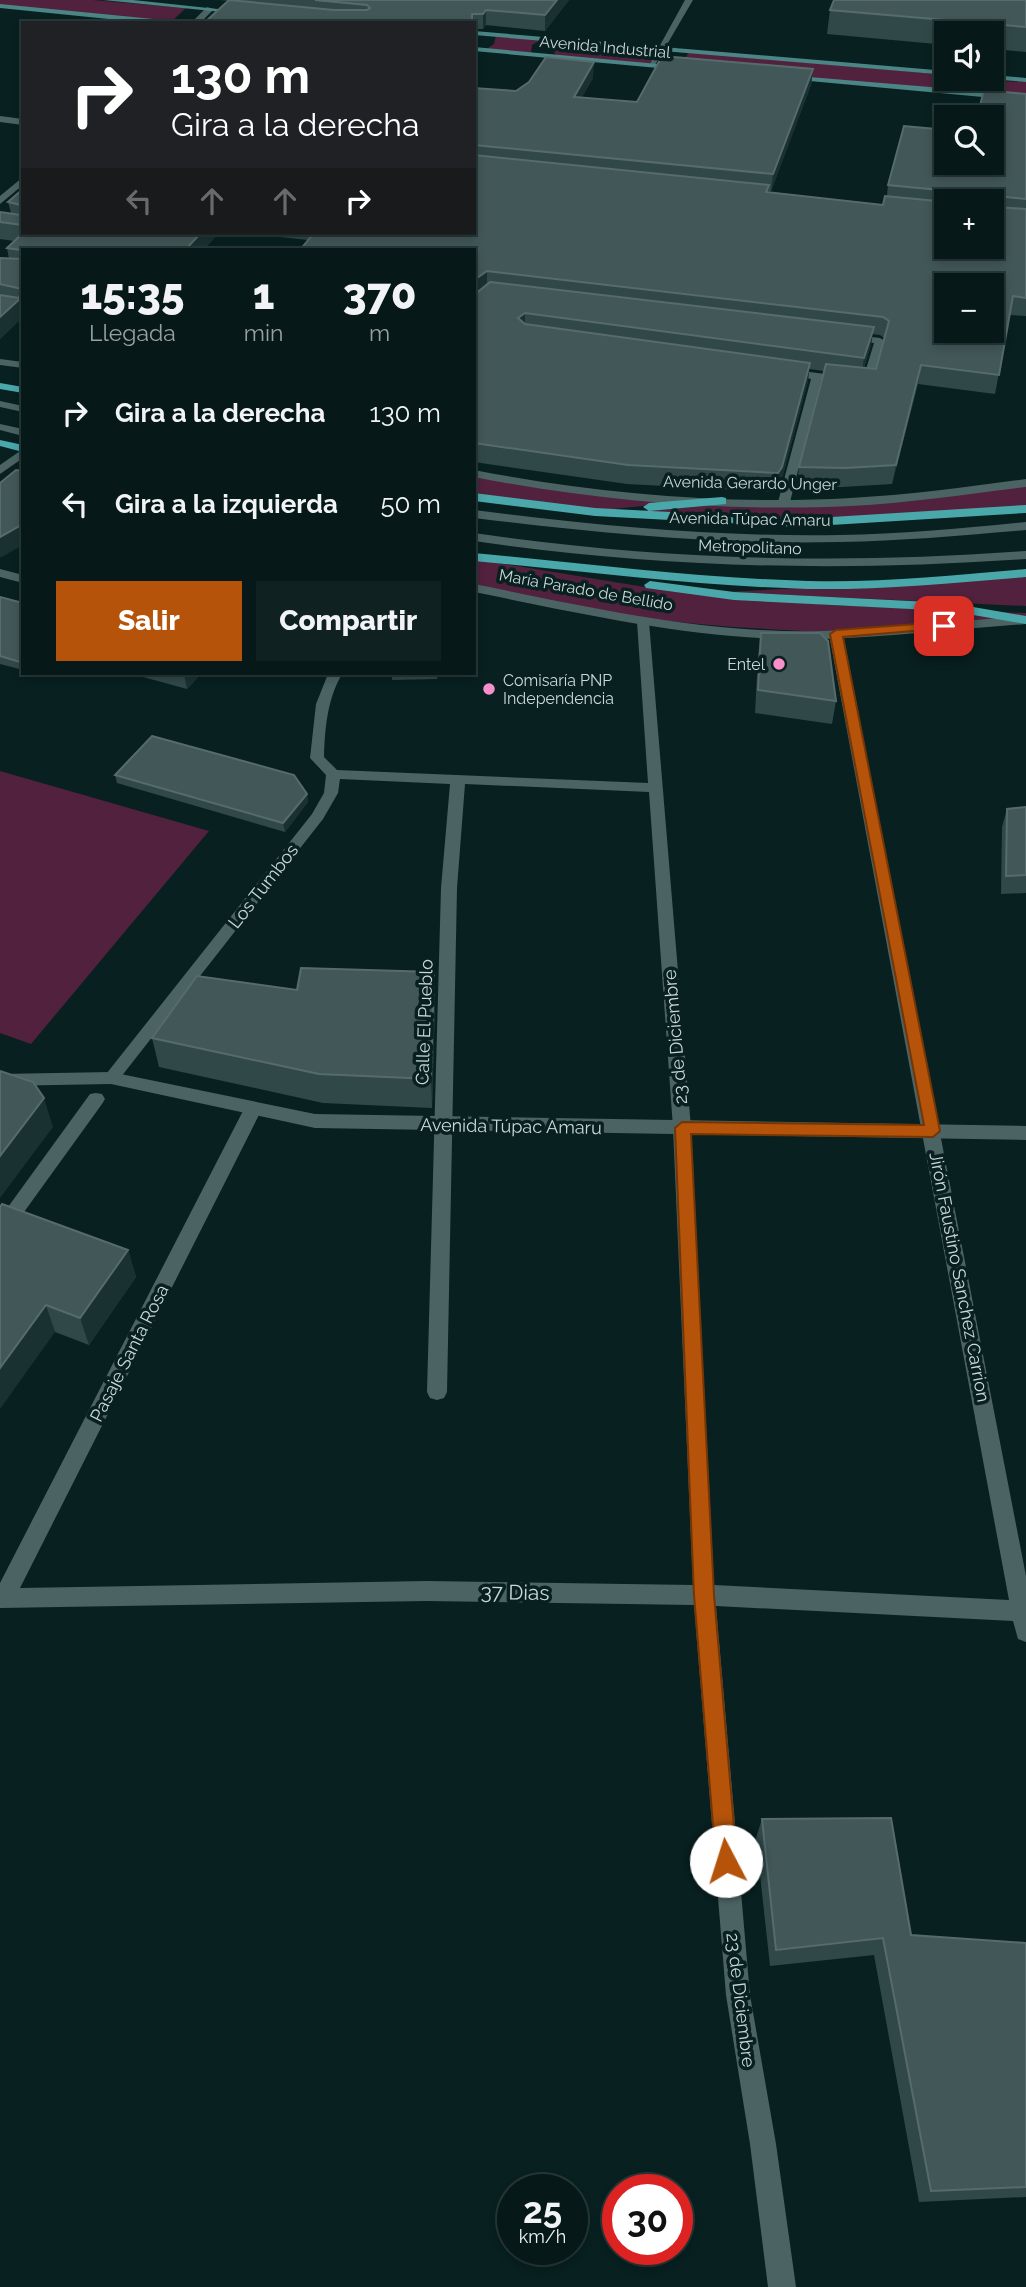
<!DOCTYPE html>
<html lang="es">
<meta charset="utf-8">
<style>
body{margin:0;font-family:Raleway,sans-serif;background:#0f2121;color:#f1f3f6;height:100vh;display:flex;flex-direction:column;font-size:26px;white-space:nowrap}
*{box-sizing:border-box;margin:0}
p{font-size:23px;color:#98a0a2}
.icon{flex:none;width:38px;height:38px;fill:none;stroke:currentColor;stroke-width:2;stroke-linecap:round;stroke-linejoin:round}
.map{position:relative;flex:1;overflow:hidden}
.side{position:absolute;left:21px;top:248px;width:455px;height:427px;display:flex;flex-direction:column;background:#061818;border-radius:0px;box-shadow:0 4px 10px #0003,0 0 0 2px #273737}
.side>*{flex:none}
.guide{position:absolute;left:21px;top:21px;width:455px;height:214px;border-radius:0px;box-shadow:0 4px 10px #0003,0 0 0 2px #273737;background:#202124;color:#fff;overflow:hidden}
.buttons{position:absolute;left:934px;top:21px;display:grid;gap:14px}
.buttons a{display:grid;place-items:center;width:70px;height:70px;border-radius:0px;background:#061818;box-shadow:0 4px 10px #0003,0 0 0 2px #273737;font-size:35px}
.speed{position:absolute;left:497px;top:2174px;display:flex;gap:14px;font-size:35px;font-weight:700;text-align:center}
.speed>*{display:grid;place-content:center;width:91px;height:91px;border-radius:50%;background:#061818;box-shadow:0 4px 10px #0003,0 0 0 2px #273737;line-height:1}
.speed small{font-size:18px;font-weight:400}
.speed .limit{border:10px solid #d22;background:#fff;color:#111}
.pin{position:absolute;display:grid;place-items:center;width:60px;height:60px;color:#fff;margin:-30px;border-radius:14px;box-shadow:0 4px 10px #0006}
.me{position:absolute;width:77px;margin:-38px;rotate:355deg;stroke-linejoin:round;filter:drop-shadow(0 0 5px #0008)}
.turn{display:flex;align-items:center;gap:24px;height:147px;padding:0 35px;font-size:32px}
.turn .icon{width:91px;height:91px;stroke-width:2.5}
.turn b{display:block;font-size:49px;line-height:60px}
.lanes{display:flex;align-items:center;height:66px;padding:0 35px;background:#0003;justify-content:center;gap:35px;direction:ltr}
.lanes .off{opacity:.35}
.eta{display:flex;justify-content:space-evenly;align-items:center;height:119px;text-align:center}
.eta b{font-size:42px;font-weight:800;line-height:49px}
.action{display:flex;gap:14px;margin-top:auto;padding:14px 35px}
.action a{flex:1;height:80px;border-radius:0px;background:#b45309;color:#fff;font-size:28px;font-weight:800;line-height:80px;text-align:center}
.action a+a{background:#0f2121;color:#f1f3f6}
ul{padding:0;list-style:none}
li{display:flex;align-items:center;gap:21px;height:91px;padding:0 35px}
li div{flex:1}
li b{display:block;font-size:26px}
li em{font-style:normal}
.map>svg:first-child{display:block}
.green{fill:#51213d}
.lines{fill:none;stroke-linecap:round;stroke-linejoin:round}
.service{fill:#4b6363;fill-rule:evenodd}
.minor{fill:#4b6363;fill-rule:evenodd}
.tertiary{fill:#4b6363;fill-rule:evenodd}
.secondary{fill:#4b8586;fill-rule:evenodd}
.primary{fill:#4aa7aa;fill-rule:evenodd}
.wall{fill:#314849;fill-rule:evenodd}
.shaded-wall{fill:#1a3132}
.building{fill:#425758;stroke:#576b6c;stroke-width:2;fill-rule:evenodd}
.route{fill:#b45309;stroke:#753606;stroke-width:2}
.poi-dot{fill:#f98fca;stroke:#082020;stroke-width:2.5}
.labels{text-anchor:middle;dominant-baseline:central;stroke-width:7;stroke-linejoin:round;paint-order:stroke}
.far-street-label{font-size:16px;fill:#cad7d8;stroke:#082020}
.far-poi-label{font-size:16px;fill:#cad7d8;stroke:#082020;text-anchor:end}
.street-label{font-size:18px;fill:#cad7d8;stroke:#082020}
.near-street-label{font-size:21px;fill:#cad7d8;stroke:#082020}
</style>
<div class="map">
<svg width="1026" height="2287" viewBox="0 0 1026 2287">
<rect width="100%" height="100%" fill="#082020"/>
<path class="green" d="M0,0H93L186,8L171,22L0,6Z
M496,35L542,39L532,45L531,54L485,50L494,44Z
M568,42L658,49L649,64L558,56L554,53L556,47Z
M689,52L947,75V79L1026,82V98L680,67Z
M474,475L693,501L593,511L474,496Z
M1026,485V507L799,521L627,512L723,504H827Z
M474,559L651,588L830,605L1026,613V618L819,632L732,627L644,619L474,585Z
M1026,575V606L727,592Z
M0,771L209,831L31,1044L0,1033Z"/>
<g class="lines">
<path class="service" d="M0,401L23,406V412L0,407Z
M0,424L23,429V436L0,430Z
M474,510C596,526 718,537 840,535C902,534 964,528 1026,522V530C964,535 902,541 840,542C718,545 596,533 474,518Z
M474,533C658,560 840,565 1026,551V559C840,572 658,568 474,541Z
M0,569L23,575V583L0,577Z"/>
<path class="minor" d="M685,0H693L655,65L648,67Z
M207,7L214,9L200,23H191Z
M0,116L23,119V125L0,122Z
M23,177V185L0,204V196Z
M847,334L880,338L885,341L872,383L867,386L821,380L790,502L780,505L778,502L811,379L782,372L787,369L863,379L874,343L843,339V335Z
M643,618L649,622L691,1128L714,1585L1009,1600L829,634L836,630L843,634L1026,1576V1642L1018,1639L1013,1621L716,1606L750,1995L776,2144L796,2287H768L750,2144L726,1995L694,1605L427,1601L0,1608V1583L244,1109L247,1104H259L262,1109L20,1588L427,1581L693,1585L673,1128L649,792L465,784L457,888L447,1392L444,1398L437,1400L430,1398L427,1392L441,888L450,784L340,779L338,793L323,819L117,1082H105L103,1078L312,814L324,793L326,775L310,758L316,704L328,674H342C327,700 325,728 324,757L337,770L648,783L637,622Z
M96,1093L102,1094L105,1099L102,1104L6,1237L0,1239V1218L90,1094Z"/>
<path class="tertiary" d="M0,359L23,362V368L0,365Z
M23,449V458L0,474V465Z
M474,470C597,494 725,505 851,498C910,495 968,487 1026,479V487C968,494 910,503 851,506C725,512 597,501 474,477Z
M474,584C589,607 705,634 823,631C891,629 959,621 1026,616V624C959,629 891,637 823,639C705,642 589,615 474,592Z
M111,1072L315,1114L1026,1126V1140L315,1128L111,1084L0,1086V1074Z"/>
<path class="secondary" d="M103,0H133L246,12L242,14Z
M0,4L174,21L178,23H148L0,8Z
M474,31L947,71V75L474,35Z
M474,47L680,66L684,68L680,70L474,51Z
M785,75L1026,95V101L788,79Z
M992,75L1026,78V82L989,79H992Z"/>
<path class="primary" d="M0,383L23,387V393L0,389Z
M0,440L23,445V452L0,446Z
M474,493L595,508L799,519L1026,505V513L799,527L595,516L474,501Z
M722,497L726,498V504L649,511L643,507L649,503Z
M474,553C585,563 697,578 808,581C881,583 954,575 1026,569V577C954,583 881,590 808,589C697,586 585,571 474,561Z
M650,581L734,592L950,603L1026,616V624L950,611L734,600L646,588L644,585Z"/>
</g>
<path class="wall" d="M219,0H569L545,31L486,25L483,29H477V38L474,42V23Z
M1026,0V52L992,49V33H947V45L827,34L830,10Z
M813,69L811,85L771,191H768V192L883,205L887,196L888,185L947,163L1026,94V316L1010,315L995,394L918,384L892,484L842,487L797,486L799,467L824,371L809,369L808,381L780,486L776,492L627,484L474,462V250L308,240L243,233H474V88L516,91L593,78L582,97L637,102ZM947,201H992L947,247ZM872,334L880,335L884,338L876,369L864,368L871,345Z
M23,189V317L0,339V258L9,259L7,248L14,241L0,239V212L11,213L8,202Z
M0,597L23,603V670L0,664Z
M761,633L836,701L832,724L755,713L758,656Z
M132,674H201L187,689Z
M392,674H438L437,679L392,680Z
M115,775L307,794L308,802L285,832L117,783Z
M1026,807V893L1001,894L1002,827L1007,809Z
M435,1002L432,1108L323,1103L159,1067L152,1038Z
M0,1207L128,1250L136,1277L89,1345L55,1332Z
M762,1819L911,1935L1026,1943V2197L919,2202L874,1955L770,1966L756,1838Z"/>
<path class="shaded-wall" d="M557,0H569L545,31V15Z
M486,10V25L483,29V14Z
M477,22V38L474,42V26Z
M594,62L593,78L573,113L574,97Z
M813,69L811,85L771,191L773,174Z
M201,233H219L204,250H185Z
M487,271V288L474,298V280Z
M23,296V317L0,339V317Z
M525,313V331L518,318Z
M874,327L871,345L861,376L864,358Z
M810,363L808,381L780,486L776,492L778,473Z
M921,365L918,384L892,484L896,465Z
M23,524V545L0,558V537Z
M184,674H201L187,689Z
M307,794L308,802L285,832L283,823Z
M434,972L435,1002L432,1108L431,1079Z
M44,1098L53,1127L0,1198V1156Z
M128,1250L136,1277L89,1345L80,1318Z
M46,1305L55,1332L0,1409V1368Z"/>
<path class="building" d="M229,0L334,10H367L370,8L367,5L315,0H557L545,15L486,10L483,14H472V21L477,22L474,26V23H204Z
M834,0H1026V27L830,10Z
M662,56L813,69L773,174L474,145V88L516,91L529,82L546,57L594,62L574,97L637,102Z
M984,90L1026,94V199L996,196L993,199L995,207L1026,209V298L1013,296L999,375L921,365L896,465L845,468L799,467L826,364L876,369L889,321L883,317L487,271L474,280V250H300L314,233H474V155L769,185L766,192L883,205L885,196L947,202V247H992V201H951L953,200L950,191L888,185L904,126L947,130V163H992V117H977ZM947,285H992V331H947Z
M23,189V225L0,222V212L21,215V205L8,202Z
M23,233H201L185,250H23V296L0,317V295L19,298L22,289L0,284V258L21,259V250L7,248Z
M490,282L874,327L864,358L525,313L518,318L525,324L810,363L782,467L778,473L628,465L474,443V295Z
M16,470L23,471V524L0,537V483Z
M0,597L23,603V663L0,656Z
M761,633H820L828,641L836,701L758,690Z
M152,736L294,775L307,794L283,823L115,775Z
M1026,807V875L1006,876L1007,809Z
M301,968L434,972L431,1079L319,1074L152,1038L197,976L297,990Z
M0,1071L33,1082L44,1098L0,1156Z
M2,1204L128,1250L80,1318L46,1305L0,1368V1207Z
M891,1818L911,1935L1026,1943V2187L931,2191L883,1938L776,1950L762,1819Z"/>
<path class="route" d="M944,622L948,623V628L843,637L940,1131L933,1137L691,1134L714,1595L737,1861L734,1869L726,1872L719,1869L716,1861L694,1595L675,1128L682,1122L924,1125L830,634L836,630Z"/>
<g class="poi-dot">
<circle cx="779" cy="664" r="7"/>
<circle cx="489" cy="689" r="7"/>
</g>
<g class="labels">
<g class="far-street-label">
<text transform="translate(605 47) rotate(5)">Avenida Industrial</text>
<text transform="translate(750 483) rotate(1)">Avenida Gerardo Unger</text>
<text transform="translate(750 519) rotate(1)">Avenida Túpac Amaru</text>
<text transform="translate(750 547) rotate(2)">Metropolitano</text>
<text transform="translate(586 590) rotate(10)">María Parado de Bellido</text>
</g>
<g class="far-poi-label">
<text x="765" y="664">Entel</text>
<text x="503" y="680" text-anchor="start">Comisaría PNP<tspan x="503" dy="18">Independencia</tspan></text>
</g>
<g class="street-label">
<text transform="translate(263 886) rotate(-52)">Los Tumbos</text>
<text transform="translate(424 1022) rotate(-88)">Calle El Pueblo</text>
<text transform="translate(675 1037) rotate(-95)">23 de Diciembre</text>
<text transform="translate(511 1126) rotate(1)">Avenida Túpac Amaru</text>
<text transform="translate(960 1277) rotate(79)">Jirón Faustino Sanchez Carrion</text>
<text transform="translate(129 1353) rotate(-63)">Pasaje Santa Rosa</text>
<text transform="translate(741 2000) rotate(83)">23 de Diciembre</text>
</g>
<g class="near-street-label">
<text transform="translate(515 1592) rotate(1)">37 Dias</text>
</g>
</g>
</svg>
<div class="buttons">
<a><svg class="icon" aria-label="sound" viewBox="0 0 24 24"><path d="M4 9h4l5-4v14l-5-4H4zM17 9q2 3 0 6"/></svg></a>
<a><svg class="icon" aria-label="search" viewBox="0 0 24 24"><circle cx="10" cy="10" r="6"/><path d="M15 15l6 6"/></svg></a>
<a>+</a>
<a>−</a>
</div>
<div class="speed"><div>25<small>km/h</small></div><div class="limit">30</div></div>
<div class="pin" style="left:944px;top:626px;background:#d93025"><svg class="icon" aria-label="arrive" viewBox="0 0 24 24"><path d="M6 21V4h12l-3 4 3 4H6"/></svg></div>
<svg class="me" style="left:726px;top:1861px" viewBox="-20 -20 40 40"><circle r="19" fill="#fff"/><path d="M0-13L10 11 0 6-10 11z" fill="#b45309"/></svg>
<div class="guide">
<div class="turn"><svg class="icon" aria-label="right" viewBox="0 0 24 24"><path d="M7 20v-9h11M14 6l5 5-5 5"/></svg><div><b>130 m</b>Gira a la derecha</div></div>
<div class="lanes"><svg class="icon off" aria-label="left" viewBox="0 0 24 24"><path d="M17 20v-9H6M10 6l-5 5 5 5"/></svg><svg class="icon off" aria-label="ahead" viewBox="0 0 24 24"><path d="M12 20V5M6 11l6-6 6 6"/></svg><svg class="icon off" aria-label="ahead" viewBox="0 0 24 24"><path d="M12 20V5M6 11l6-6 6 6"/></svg><svg class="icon" aria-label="right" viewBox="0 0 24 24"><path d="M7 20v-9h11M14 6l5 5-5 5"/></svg></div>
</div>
<section class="side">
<div class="eta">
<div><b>15:35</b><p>Llegada</p></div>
<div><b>1</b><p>min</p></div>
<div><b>370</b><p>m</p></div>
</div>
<ul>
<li><svg class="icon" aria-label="right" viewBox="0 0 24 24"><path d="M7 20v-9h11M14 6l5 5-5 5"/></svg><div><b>Gira a la derecha</b></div><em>130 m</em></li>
<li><svg class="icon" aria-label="left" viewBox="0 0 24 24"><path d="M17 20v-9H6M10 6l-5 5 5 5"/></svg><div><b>Gira a la izquierda</b></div><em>50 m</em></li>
</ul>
<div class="action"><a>Salir</a><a>Compartir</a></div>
</section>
</div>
